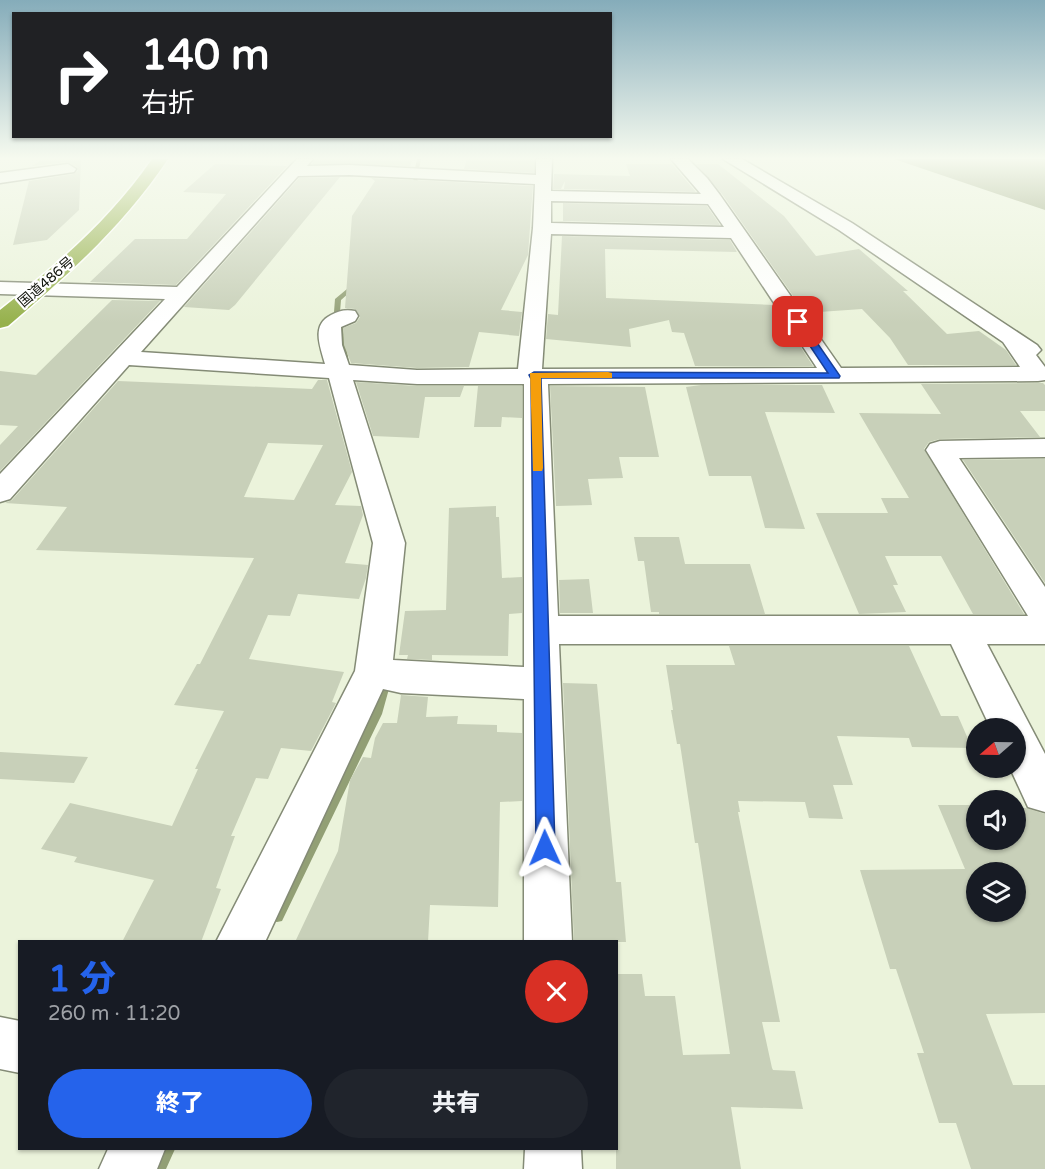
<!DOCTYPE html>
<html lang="ja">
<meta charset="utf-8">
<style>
body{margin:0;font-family:"Varela Round","Noto Sans JP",sans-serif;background:#20242c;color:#f1f3f6;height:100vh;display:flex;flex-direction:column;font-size:22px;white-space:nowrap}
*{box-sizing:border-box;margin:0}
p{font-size:20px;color:#9ea1a6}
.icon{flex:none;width:33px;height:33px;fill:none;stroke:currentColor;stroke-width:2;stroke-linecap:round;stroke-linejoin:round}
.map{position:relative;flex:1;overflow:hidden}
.details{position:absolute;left:18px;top:940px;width:600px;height:210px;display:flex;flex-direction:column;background:#171b24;border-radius:0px;box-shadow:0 2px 4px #0004}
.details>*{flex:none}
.top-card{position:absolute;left:12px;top:12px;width:600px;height:126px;border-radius:0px;box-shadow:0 2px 4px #0004;background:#202124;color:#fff;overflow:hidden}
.needle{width:39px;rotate:250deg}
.controls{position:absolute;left:966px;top:718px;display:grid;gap:12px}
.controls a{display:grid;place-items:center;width:60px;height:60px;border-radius:50%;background:#171b24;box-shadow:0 2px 4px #0004;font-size:30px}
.pin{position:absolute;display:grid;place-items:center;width:51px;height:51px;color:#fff;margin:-26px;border-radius:12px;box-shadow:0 3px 9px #0006}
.me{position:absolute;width:66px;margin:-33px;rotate:359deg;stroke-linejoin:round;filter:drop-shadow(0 0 4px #0008)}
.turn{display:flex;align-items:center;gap:21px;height:126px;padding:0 30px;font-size:27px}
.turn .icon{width:78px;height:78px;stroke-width:2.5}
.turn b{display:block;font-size:42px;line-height:51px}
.round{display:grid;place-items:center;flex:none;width:63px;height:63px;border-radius:32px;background:#20242c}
.overview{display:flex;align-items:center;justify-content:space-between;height:102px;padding:0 30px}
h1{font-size:36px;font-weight:800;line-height:45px;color:#2563eb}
.primary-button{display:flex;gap:12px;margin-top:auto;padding:12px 30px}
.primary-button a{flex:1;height:69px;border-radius:36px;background:#2563eb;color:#fff;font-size:24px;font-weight:800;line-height:69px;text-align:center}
.primary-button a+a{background:#20242c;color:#f1f3f6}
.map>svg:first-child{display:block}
.water{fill:#929f75}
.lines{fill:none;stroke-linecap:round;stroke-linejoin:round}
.stream{fill:#929f75;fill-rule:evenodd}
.building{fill:#c8d0b9;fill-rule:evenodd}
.minor-casing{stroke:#848b76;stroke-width:3}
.highway-casing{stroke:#fff;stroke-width:3}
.minor{fill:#fff;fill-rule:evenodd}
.highway{fill:#96b14c;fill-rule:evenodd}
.route{fill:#2563eb;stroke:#184099;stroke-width:1.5}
.slow{fill:#f59e0b}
.labels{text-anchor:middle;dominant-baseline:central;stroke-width:4.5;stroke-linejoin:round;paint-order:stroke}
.far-street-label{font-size:14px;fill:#10130b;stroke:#fff}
</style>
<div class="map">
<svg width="1045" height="1169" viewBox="0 0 1045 1169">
<rect width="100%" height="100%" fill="#ebf3db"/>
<path class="water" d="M894,159H1045V210Z"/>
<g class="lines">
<path class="stream" d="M417,159H421L417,178L421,192L419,193L417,192L413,178Z
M353,284L358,285L341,300L340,312L349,362L346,364L343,362L334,312L335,299Z
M387,674L391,675L392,678L382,714L282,921L277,922L272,921L271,916L272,911L372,714L382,678L383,675Z
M159,1149H175L166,1169H150Z"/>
</g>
<path class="building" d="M43,159H81L79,210L47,240L13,245L29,181L74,174L78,170L77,167L68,162L32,166Z
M315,159H413L410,166L312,164Z
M467,159H534V173L464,169Z
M215,164L287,166L176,285L90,282L135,239H187L226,194L183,192Z
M626,164H672L696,192L564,189L565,181L561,189H553L554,174L630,176Z
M696,164H718L784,216L816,256L859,249L908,291H903L947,334L979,331L1006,350L1016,365H908L890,338L862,309L805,313L722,194Z
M340,177L235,305L229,310L184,307L299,178Z
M371,178L533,186L528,255L501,310L522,312L519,336L479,332L469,367L417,368L351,363L344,345L343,328L356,323L360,317L355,309L345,308L352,216L375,181Z
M563,203L707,206L720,225L563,221Z
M562,236L730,240L737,252L605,249L606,298L773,305L813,366H695L684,333L672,332L669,320L629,329L631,347L546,339L548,314L558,315Z
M112,300L160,301L0,471V445L18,426L0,425V371L36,375Z
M318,380H327L352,472L335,505L361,506L363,515L345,563L368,565L366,578L359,599L298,594L290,616L268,615L249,659L344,672L332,702L336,703L311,751L281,748L268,779L256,778L231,836H235L216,888L221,889L201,942H122L154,880L74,862L77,857L41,849L70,803L172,826L198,769H195L224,711L174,705L197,664H200L254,558L36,550L67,507L5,503L12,500L118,381L312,389ZM268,443L323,445L294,500L244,497Z
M356,382L417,386H464L460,397H425L419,438L373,436Z
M1043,383L1045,385V411H1020L1040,437L940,439L929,442L924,449L1024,614H973L941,556H885L898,585H893L906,612L859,614L816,513H888L881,498H909L859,413L941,414L921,384Z
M701,385H822L835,413L765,412L805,529L765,528L751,476H709L686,387Z
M478,386H522V418L502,417L501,427H474Z
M550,386L645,387L659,457H619L623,478L588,479L592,505L556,506Z
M1045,459V583L963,460Z
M496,506V517H499L502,578L522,577V613L509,614L508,656L432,655V660L407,659L408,655H399L405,611L446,610L449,508Z
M634,537H679L685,564H750L765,614H659V612H651L644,561H638Z
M589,579L593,613H560L559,580Z
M729,646H909L941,716H958L972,748L912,747L909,738L837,736L853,785H833L843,819L809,818L805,802L738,801L740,812H738L780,1022H762L772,1068L773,1070L795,1071L803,1109L731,1107L741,1169H616V974H642L645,996H675L683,1055L730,1054L698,843H695L680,744H677L671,710H673L666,665H735Z
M563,683L597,684L616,882H621L626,942H574Z
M401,695L428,697L426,717L458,716L457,724L497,725V732L522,733V801L500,802L498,907L430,905L428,942H295L338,851L350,780L363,757L371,758L375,738L383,723H397Z
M0,752L88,757L74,783L0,779Z
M938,805H976V840H1016V808H1026L1045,814V1013L986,1014L1013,1085H1045V1169H971L956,1123H939L917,1053H924L896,969H890L860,870L965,869ZM976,873H1016V912H976Z"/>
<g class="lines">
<g class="minor-casing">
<path id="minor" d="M297,159H313L307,166L349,165L536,175V159H552L551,191L701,194L671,159H688L707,178L720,195L841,368L1020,367L1003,342L839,230L723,159H742L852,223L1037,345L1041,350L1036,355L1045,367V380L1038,381L548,384L558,616H1028L926,450L930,444L940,441L1045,439V457L959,458L1045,587V644H987L1045,754V812L1028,807L1010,768H1016V729H991L951,644H559L572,942H524V699L401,693L383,689L265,942H216L355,671L373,543L329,378L129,365L10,499L0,502V474L165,299L0,294V282L177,287ZM349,175L535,184L533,228L518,369L417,370L349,365L342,345L341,327L355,321L358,316L355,311C345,309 339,311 331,315C311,325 320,346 325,364L141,352L298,176ZM551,201L708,204L724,227L551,223ZM551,234L731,238L817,368L542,369ZM353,380L417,384H524V667L393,660L405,543Z
M68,164L76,169L74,172L0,183V173Z
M0,1017L20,1021V1073L0,1069Z
M108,1149H165L157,1169H99Z
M525,1149H581L582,1169H524Z"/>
</g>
<g class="highway-casing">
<path id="highway" d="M152,159H168C124,225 68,275 8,326L0,328V310C57,265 111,219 152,159Z"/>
</g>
<use href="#minor" class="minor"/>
<use href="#highway" class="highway"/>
</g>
<linearGradient id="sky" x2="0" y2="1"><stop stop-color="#85acba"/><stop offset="0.49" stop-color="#f6faef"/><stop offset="1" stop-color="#f6faef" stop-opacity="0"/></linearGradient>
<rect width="1045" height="323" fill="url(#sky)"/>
<path class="route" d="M798,320L802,321L840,376L839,378H541L555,848L552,855L545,857L539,855L536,848L531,379L529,375L534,372L828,373L794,322Z"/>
<path class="slow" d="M608,372L612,373V378H541L543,468L542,471H533L530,373Z"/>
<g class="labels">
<g class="far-street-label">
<text transform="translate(46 282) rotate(-41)">国道486号</text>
</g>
</g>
</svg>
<div class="controls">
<a><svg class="needle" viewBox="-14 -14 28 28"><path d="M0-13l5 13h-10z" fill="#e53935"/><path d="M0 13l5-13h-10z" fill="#9ea1a6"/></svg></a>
<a><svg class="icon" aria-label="sound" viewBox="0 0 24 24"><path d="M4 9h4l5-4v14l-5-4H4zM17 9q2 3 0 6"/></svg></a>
<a><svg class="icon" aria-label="layers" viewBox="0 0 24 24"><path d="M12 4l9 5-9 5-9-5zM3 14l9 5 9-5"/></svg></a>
</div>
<div class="pin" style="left:798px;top:322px;background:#d93025"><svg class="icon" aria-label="arrive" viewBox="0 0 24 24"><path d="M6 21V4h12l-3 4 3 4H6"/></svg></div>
<svg class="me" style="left:545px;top:848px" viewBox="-20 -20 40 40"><path d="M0-17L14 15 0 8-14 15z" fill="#2563eb" stroke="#fff" stroke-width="4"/></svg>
<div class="top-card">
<div class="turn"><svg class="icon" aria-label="right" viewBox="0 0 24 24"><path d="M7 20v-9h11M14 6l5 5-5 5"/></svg><div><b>140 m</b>右折</div></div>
</div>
<section class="details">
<div class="overview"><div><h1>1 分</h1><p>260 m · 11:20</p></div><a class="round" style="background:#d93025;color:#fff"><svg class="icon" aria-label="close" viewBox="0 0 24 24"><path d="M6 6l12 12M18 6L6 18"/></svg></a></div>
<div class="primary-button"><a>終了</a><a>共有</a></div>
</section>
</div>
